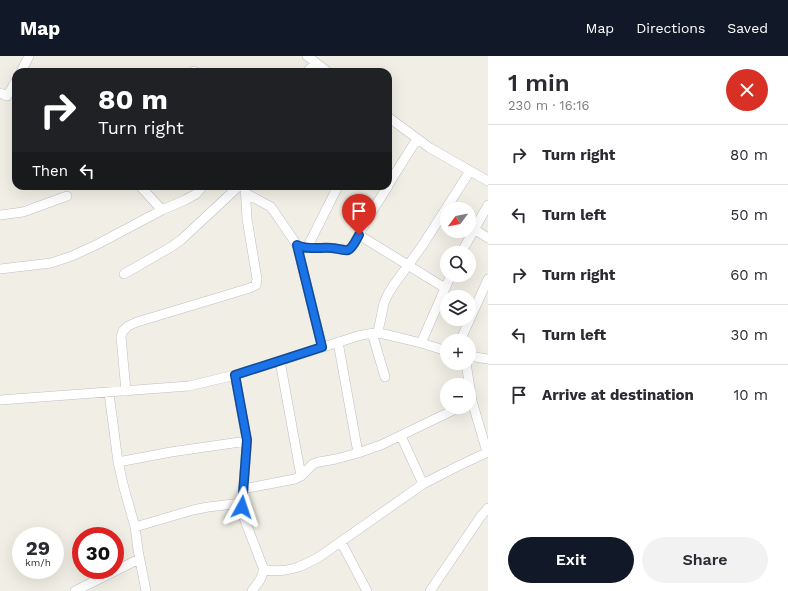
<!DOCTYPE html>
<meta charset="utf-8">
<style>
body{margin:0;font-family:"Work Sans",sans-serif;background:#f2f2f3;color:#2b2b33;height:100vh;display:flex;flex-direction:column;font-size:15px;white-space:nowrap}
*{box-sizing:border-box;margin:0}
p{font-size:13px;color:#7c7c81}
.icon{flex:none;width:22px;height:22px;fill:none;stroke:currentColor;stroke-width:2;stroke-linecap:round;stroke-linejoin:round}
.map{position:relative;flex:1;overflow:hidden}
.details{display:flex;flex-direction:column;background:#fff;width:300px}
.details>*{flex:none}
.hud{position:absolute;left:12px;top:12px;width:380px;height:122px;border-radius:12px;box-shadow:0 4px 16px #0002;background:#202124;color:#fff;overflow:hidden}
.needle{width:26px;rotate:238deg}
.buttons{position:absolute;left:440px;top:146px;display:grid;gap:8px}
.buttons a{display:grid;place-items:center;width:36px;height:36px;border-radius:50%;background:#fff;box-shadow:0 4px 16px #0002;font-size:20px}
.speed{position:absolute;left:12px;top:471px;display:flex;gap:8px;font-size:20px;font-weight:700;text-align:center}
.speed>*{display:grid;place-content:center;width:52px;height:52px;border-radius:50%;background:#fff;box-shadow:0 4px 16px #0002;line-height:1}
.speed small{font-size:10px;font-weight:400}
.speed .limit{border:6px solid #d22;background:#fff;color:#111}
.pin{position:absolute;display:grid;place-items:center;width:34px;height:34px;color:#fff;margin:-41px -17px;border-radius:50% 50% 50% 0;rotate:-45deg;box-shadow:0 0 4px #0007}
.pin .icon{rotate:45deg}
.me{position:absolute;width:44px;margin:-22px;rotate:5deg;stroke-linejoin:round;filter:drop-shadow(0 0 3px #0008)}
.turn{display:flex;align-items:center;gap:14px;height:84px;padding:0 20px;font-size:18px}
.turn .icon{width:52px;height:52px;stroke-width:2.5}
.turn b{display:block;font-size:28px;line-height:34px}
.then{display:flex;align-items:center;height:38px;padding:0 20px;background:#0003;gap:8px;font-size:15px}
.round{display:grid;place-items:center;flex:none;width:42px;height:42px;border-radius:21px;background:#f2f2f3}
.summary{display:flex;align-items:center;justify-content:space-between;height:68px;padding:0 20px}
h1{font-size:24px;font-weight:600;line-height:30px}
.cta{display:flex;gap:8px;margin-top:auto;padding:8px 20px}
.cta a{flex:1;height:46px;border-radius:24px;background:#111827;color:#fff;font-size:16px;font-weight:600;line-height:46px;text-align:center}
.cta a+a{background:#f2f2f3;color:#2b2b33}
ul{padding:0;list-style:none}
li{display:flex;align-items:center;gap:12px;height:60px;padding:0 20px;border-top:1px solid #e1e1e2}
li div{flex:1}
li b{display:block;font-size:15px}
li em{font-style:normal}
header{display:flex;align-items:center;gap:24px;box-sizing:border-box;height:56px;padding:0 20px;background:#111827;color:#fff}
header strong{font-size:19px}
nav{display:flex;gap:22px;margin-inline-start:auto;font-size:14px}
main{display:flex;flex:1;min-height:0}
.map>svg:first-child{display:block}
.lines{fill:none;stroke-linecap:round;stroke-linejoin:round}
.street-casing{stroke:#bdbfc5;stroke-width:10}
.street{stroke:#fff;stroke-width:9}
.route-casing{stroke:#114b97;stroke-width:10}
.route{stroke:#1a73e8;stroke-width:7}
</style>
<header>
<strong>Map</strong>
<nav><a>Map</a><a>Directions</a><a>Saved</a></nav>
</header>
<main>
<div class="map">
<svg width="488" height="535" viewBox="0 0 488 535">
<rect width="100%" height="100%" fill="#f1efe5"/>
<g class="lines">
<g class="street-casing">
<path id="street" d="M307,0L328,16
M194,15L195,16
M21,16L29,0
M307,16L316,7
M0,37L7,40L16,25
M388,61L430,92L488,125
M388,129L417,83
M140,130L162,154
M245,137L271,151L297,189L304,192H330L347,194L350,193L353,189L374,152L388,130
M0,159L23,156L67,140
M474,173L488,182
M359,179L445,232
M297,189L322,291
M307,192L338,130
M461,197L488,149
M0,213L51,207L72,200L98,188L162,154L185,144L196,138L203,130
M124,218L171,191L181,184L239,130
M378,276L384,247L388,238L393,230L422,190L470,115
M372,277L385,321
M460,285L488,223
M338,286L358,397
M421,287L451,219
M469,300L488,303
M280,305L301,420
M466,307L472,345L487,396
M235,319L247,385L242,451L244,462L264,514L260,524L252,535
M126,335L121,281L123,275L128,270L137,266L250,232L256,229L257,223L247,163L245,130
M109,337L118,406L124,432L135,471L138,494L146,535
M0,344L189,330L235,319L358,280C367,278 375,276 384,278L421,287L447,295
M401,380L423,428
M118,406L171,396L247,385
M243,433L295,423L301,420L313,408L319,406L336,403L358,397L381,389L460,351
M135,471L193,454L208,451L242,447
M341,486L367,535
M264,514C285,517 300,512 319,501L423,428L458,410L488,396
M75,535L139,503
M430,535L481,460L488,452"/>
</g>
<use href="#street" class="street"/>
</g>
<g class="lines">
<g class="route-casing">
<path id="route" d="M242,451L247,384L235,319L322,291L297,189C306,194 321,191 332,192C336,192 343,195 348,194C353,192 356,184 359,179"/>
</g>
<use href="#route" class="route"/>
</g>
</svg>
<div class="buttons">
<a><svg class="needle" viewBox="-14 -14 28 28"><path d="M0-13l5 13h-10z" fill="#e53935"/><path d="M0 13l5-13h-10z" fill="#7c7c81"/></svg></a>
<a><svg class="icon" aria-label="search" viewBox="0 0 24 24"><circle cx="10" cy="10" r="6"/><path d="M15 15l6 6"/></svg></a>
<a><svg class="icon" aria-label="layers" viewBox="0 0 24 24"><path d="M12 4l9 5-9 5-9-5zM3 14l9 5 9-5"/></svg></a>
<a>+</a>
<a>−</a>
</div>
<div class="speed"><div>29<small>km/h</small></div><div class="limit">30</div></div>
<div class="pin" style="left:359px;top:179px;background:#d93025"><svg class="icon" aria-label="arrive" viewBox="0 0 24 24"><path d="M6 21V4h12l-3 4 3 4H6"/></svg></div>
<svg class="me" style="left:242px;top:451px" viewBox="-20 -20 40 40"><path d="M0-17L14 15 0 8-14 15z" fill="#1a73e8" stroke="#fff" stroke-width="4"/></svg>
<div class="hud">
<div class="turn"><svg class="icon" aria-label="right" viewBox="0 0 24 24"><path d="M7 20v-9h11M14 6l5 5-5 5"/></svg><div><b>80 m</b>Turn right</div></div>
<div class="then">Then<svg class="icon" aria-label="left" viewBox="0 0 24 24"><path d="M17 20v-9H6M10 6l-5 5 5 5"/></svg></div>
</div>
</div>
<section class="details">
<div class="summary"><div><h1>1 min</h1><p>230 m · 16:16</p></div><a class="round" style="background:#d93025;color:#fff"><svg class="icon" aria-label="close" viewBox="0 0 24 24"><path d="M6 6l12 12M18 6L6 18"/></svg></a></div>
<ul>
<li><svg class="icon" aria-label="right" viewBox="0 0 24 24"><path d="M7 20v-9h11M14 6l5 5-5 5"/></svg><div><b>Turn right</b></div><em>80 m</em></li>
<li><svg class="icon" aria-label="left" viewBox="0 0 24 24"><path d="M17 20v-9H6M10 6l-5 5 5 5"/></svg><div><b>Turn left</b></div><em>50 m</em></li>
<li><svg class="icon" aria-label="right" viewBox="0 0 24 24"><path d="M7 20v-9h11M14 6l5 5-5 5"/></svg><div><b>Turn right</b></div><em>60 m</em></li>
<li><svg class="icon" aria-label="left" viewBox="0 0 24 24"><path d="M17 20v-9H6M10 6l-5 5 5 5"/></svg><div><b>Turn left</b></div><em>30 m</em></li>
<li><svg class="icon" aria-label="arrive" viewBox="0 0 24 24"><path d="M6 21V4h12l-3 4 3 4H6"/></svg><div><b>Arrive at destination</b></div><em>10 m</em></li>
</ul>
<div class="cta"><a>Exit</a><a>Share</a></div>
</section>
</main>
